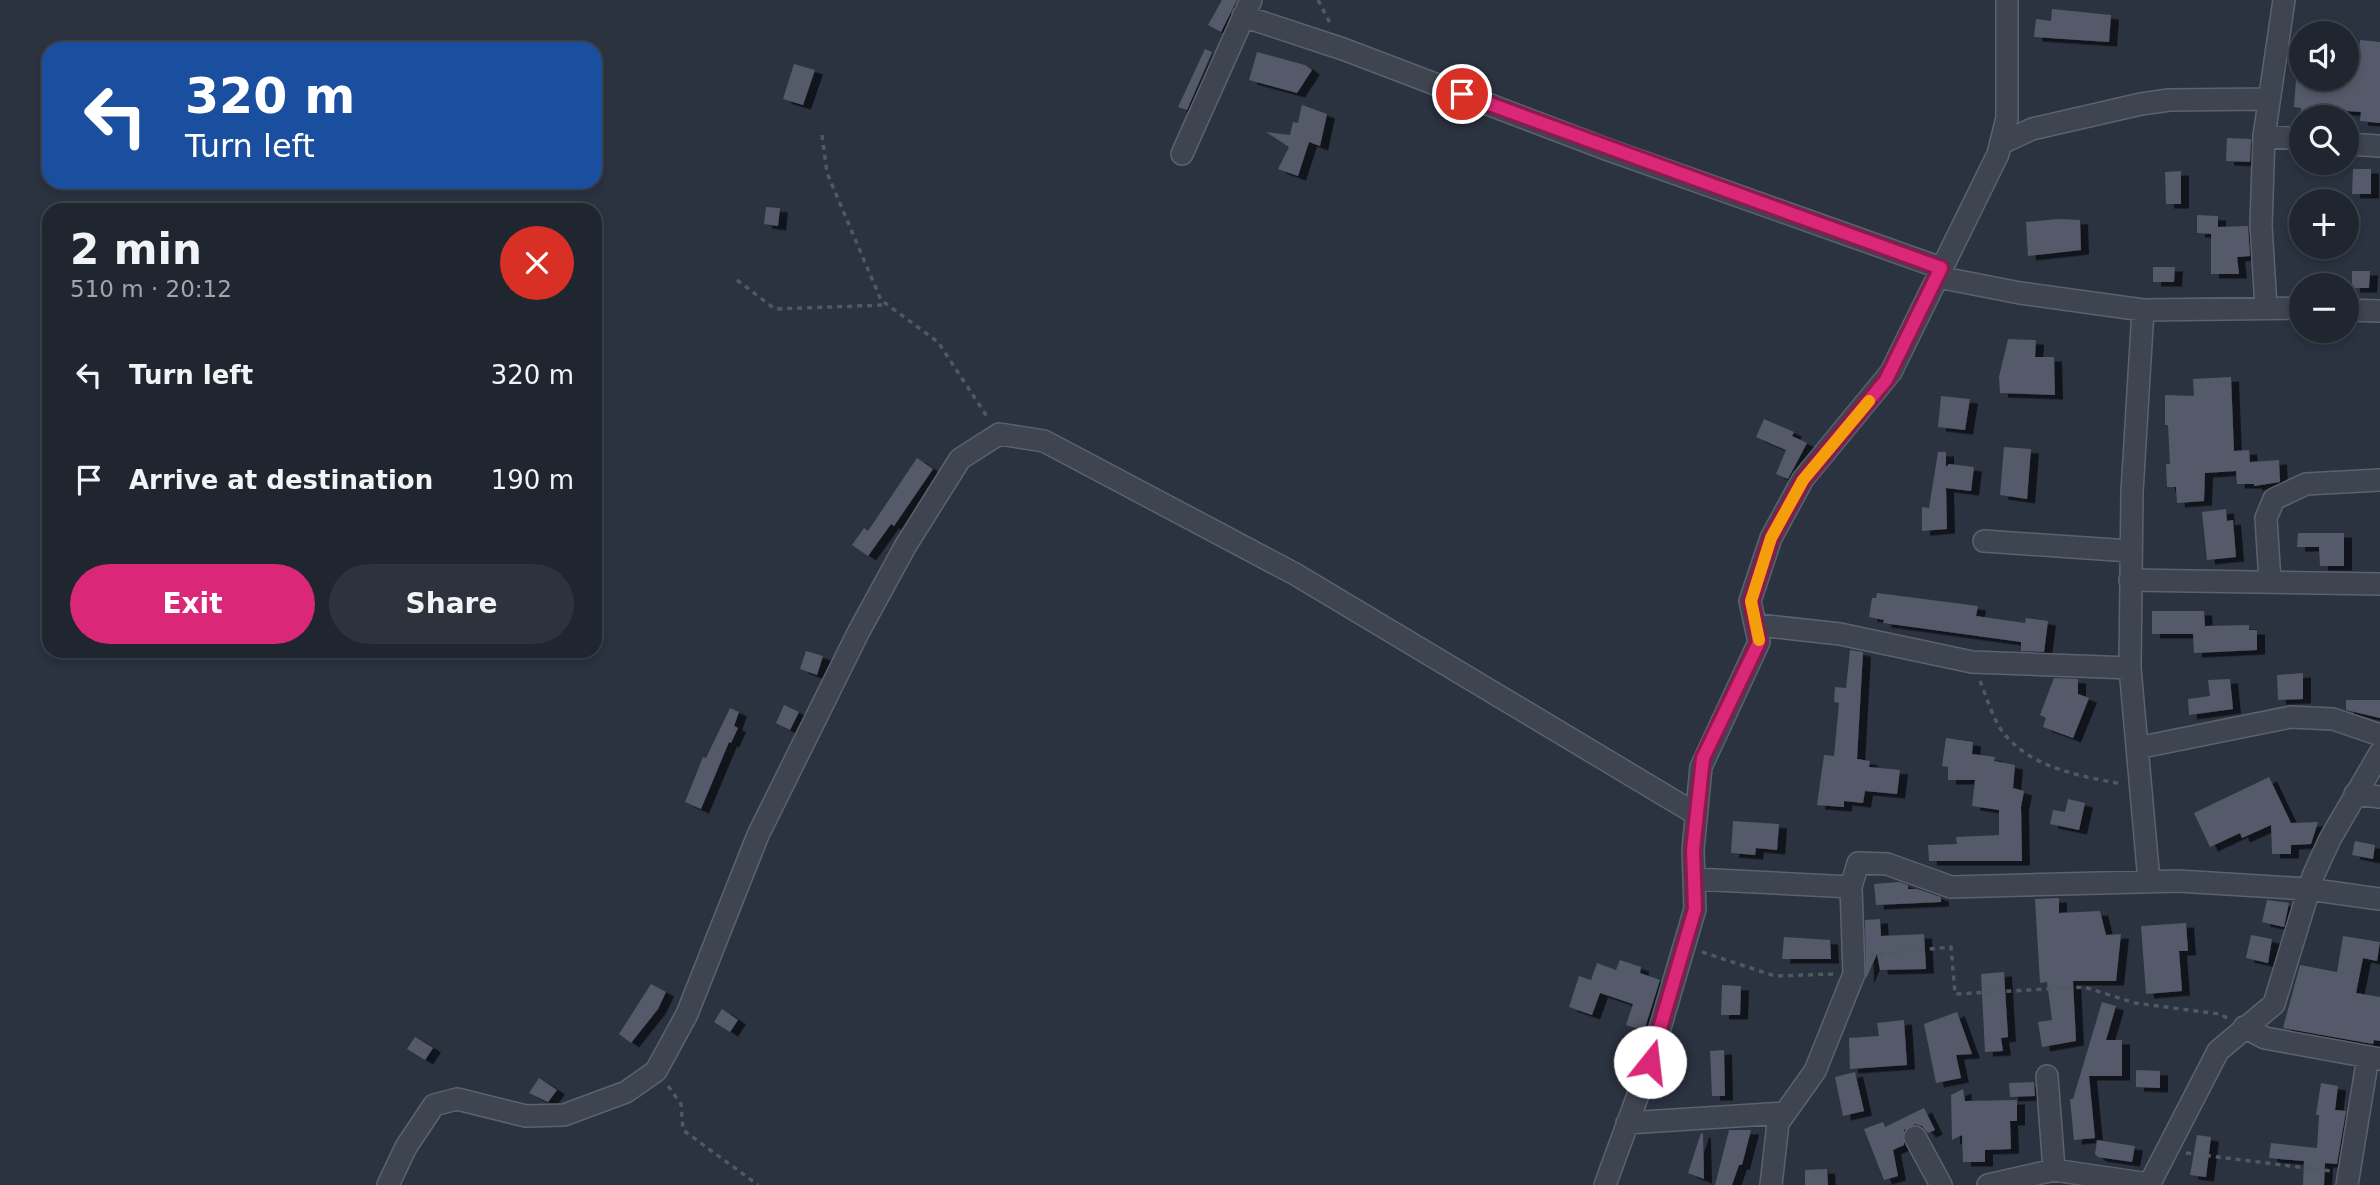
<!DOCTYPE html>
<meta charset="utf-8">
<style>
body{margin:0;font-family:"DejaVu Sans",sans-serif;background:#2d323c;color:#f1f3f6;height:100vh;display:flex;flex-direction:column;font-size:26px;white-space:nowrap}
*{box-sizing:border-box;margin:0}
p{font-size:23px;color:#a2a5ab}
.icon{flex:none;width:38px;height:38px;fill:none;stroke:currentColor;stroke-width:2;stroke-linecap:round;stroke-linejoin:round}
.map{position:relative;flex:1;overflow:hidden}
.panel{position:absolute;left:42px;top:203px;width:560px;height:455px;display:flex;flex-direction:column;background:#202630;border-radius:21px;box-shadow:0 4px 10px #0003,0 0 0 2px #3d434c}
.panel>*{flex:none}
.banner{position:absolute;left:42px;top:42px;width:560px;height:147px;border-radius:21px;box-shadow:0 4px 10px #0003,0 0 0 2px #3d434c;background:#1a4fa0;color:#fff;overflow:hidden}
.tools{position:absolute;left:2289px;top:21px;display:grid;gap:14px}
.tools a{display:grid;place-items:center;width:70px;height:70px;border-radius:50%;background:#202630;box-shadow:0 4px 10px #0003,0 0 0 2px #3d434c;font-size:35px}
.pin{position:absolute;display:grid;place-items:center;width:60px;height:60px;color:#fff;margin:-30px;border:4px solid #fff;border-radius:50%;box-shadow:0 2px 7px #0007}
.me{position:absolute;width:77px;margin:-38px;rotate:16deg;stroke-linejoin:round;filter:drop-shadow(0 0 5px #0008)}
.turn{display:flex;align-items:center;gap:24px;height:147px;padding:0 28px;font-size:32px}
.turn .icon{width:91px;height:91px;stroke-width:2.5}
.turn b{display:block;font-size:49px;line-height:60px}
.round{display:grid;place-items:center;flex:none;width:74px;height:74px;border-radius:37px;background:#2d323c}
.head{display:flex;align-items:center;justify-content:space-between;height:119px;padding:0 28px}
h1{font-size:42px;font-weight:600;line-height:52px}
.cta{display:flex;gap:14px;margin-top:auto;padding:14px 28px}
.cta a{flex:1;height:80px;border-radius:42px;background:#db2777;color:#fff;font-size:28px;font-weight:600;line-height:80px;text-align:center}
.cta a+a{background:#2d323c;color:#f1f3f6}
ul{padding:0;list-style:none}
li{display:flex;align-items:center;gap:21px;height:105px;padding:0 28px}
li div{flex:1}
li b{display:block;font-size:26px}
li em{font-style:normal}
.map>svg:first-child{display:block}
.building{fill:#545a6a;filter:url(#shadow)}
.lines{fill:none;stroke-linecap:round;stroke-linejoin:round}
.minor-casing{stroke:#5c626d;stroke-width:24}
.path{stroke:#4d5b60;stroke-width:3.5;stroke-dasharray:5 5;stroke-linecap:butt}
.minor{stroke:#3e4450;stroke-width:21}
.route-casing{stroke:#8e194d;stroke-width:18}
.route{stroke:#db2777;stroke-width:12}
.slow{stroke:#f59e0b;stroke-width:12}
</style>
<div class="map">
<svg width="2380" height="1185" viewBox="0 0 2380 1185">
<defs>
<filter id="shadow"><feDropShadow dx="8" dy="4.5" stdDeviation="0" flood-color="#0009"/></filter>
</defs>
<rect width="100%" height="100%" fill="#2b3240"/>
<path class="building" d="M1222,0H1237L1221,32L1208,25Z
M2052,9L2111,15L2109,42L2034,37L2036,19L2051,21Z
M2360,40L2380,42V123L2360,121L2361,112L2333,110L2332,117H2300L2301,108L2294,107L2296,79H2347V50L2359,52Z
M1205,49L1212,52L1187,110L1178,107Z
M1257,52L1305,65L1312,70L1297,93L1249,80Z
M794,64L815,70L803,105L783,99Z
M1302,105L1327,114L1320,146L1309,142L1298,176L1278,169L1289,147L1266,132L1290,135L1293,122L1298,123Z
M2227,138L2251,139L2250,162L2226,161Z
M2353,169H2371V194H2352Z
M2181,171V204H2166L2165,172Z
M766,207L780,208L778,226L764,224Z
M2197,215L2218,216V227L2248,226L2250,256L2237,257L2239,274H2211V234L2197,233Z
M2058,219L2080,220L2081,250L2028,256L2026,222Z
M2153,267H2175L2174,282H2153Z
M2352,271H2370L2369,288H2352Z
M2008,339L2036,340L2035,357H2054L2055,395L2000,393L1999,377Z
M2231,377L2234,451L2249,450L2250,462L2279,460L2280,482L2254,486V484H2237L2236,471L2205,473L2204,501L2177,503L2176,487H2167L2166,464H2170L2168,425H2165V395L2194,396L2193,379Z
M1941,396L1970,399L1965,430L1938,427Z
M1764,419L1794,432L1792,436L1807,443L1788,479L1776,474L1786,450L1756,437Z
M2004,447L2031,449L2027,499L2000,495Z
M1938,452H1946V467L1949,464L1974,467L1971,491L1946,488L1947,529L1922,531V507L1929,508Z
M917,458L933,469L894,526L891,524L868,556L852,545L864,528L868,531Z
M2226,509L2227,521L2233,520L2236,557L2207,560L2202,512Z
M2298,533H2344V566H2320L2319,547H2297Z
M1877,593L1978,606L1976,616L2025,623L2026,618L2048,621L2044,652L2021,651V642L1883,623L1884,620L1869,617L1872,598H1876Z
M2152,611H2204L2205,626L2249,625V630H2257V650L2194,653L2193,634H2152Z
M1850,650L1863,652L1857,759L1870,761L1869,767L1900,770L1897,794L1865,791L1863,803L1844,801V807L1817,805L1824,755L1834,756L1839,703L1834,702L1835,687L1846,688Z
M806,651L823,656L817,675L800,669Z
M2303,673V699L2278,700L2277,675Z
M2054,678L2078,679V694L2089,698L2073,738L2043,727L2046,718L2040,715Z
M2230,679L2233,709L2189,715L2188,699L2210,696L2208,680Z
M2346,700H2380V718L2346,710Z
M784,705L799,712L790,730L776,723Z
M730,708L739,712L734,726L738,728L731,743L729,742L701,809L685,802L703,757L706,758Z
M1946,738L1973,742L1972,754L1995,757L1994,761L2015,765L2013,788L2024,791L2021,807L2022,861H1929L1928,845L1957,844L1956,837L1999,835V810L1972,806L1975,780H1948V767L1942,766Z
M2269,777L2291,823L2318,822L2311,844L2291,845V854H2272L2271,825L2242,838L2240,833L2210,847L2194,813Z
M2068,799L2085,803L2079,830L2050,824L2053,810L2065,812Z
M1733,821L1779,824L1777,850L1756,848L1755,855L1731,853Z
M2355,841L2375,845L2373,859L2352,855Z
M1899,882L1908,885V889H1917L1941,897V902L1876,905L1874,884Z
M2059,898V913L2100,911L2106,935L2121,934L2116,981H2073L2076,1041L2042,1047L2038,1022L2052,1020L2047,982L2040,983L2035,899Z
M2267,900L2289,903L2284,927L2262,922Z
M1880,919L1881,936L1924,934L1926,969L1880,970L1877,954L1866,979L1865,920Z
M2186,923L2188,951H2179L2182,991L2146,994L2141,926Z
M2251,935L2272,939L2268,963L2246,958Z
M2343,936L2380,942L2377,961L2363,958L2356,993L2380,997V1041L2374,1040L2373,1044L2283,1028L2300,965L2337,972Z
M1784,937L1830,940L1831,959H1782Z
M1620,960L1641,967L1640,973L1660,980L1644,1031L1626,1025L1633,1004L1600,993L1592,1015L1569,1007L1579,976L1591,980L1597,963L1616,970Z
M2004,972L2008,1037L2001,1038L2003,1051L1985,1052L1981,974Z
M651,984L666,992L658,1009L631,1043L619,1034Z
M1722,985L1741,986L1740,1015H1721Z
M2102,1002L2116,1006L2106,1040H2122V1076H2089L2095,1138L2074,1140L2070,1099H2073Z
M722,1009L738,1020L730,1032L714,1022Z
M1957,1012L1972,1054L1956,1055L1961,1078L1936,1083L1924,1024Z
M1904,1020L1907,1065L1850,1069L1849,1038L1879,1036L1877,1023Z
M415,1037L433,1048L425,1060L407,1049Z
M1724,1050L1725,1096H1712L1710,1051Z
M2136,1070L2160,1071V1088L2136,1087Z
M1855,1072L1864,1111L1843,1116L1835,1077Z
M539,1078L557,1090L548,1102L529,1093Z
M2034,1082L2035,1096L2010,1097L2009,1083Z
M2321,1083L2338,1086L2335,1110L2346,1111L2337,1164L2325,1163L2324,1185H2303L2304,1161L2269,1158L2271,1143L2317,1148L2319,1115H2316Z
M1963,1089L1965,1101L2017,1100V1121H2010L2011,1149L1985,1150V1162H1963L1962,1135L1952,1140L1951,1095Z
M1924,1108L1935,1130L1928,1133L1922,1126L1915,1124L1904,1130V1145L1893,1150L1898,1176L1884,1180L1864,1129L1883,1122L1885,1127Z
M1729,1130H1751L1742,1165H1739L1732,1185H1715Z
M1701,1133L1703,1134L1704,1179L1688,1173Z
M2197,1135L2211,1137L2206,1177L2190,1175Z
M2097,1140L2135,1146L2132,1162L2098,1157L2095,1154Z
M1827,1169L1828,1185H1805V1170Z"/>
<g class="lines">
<g class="minor-casing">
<path id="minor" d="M1243,16L1343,49L1606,149L1941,268
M2264,136L2301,139
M2002,143L2032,129L2141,104L2169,100L2268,99
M2347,144L2380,146
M1182,154L1251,0
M1938,277L2020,293L2143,310L2301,308
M2266,307L2261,225L2264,136L2284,0
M2143,310L2132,492L2130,668L2149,881
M2347,310L2380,311
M1984,541L2130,551
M2130,580L2380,584
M2270,582L2266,518L2274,499L2306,484L2380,480
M1758,625L1840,634L1972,662L2130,668
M2137,748L2291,717L2333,719L2380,735
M2355,794L2380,797
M1695,879L1851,887
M2244,1027L2265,1038L2380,1059
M2047,1076L2054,1170
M1627,1123L1783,1113
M1915,1137L1941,1185
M388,1185L406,1147L434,1105L457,1099L526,1116L564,1115L626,1092L656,1071L687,1014L758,835L859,631L906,545L960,459L999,434L1044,441L1295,574L1696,814
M1605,1185L1650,1062L1695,909L1693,850L1701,767L1759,642L1750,601L1771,538L1803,479L1891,372L1998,154L2007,118V0
M1771,1185L1778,1123L1815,1071L1854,974L1851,887L1858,863L1887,864L1951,887L2178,881L2308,889L2380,899
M1988,1185L2054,1170L2149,1184
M2149,1185L2218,1051L2274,1004L2313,876L2330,839L2380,753
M2347,1185L2368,1057"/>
</g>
<path class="path" d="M1318,0L1331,25
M822,135L827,173L881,300L938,342L988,418
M737,280L775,309L885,305
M1980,681C1987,698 1994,723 2006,736C2035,769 2081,776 2122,784
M1702,952L1775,976L1834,974
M1870,955L1951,947L1955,994L2084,987L2135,1003L2220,1014L2227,1018
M668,1086L681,1104L683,1130L758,1185
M2186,1153L2331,1171"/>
<use href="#minor" class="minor"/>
</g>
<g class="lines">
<g class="route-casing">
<path id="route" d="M1462,94L1941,268L1886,380L1803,480L1771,538L1751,601L1759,642L1703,758L1693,850L1695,909L1650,1062"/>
</g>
<use href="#route" class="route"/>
<path class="slow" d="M1759,640L1751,601L1771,538L1803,480L1869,401"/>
</g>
</svg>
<div class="tools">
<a><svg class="icon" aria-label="sound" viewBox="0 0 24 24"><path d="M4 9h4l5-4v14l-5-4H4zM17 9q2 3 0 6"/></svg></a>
<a><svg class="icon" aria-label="search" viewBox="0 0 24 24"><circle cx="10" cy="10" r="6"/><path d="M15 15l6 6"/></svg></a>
<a>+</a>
<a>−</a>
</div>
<div class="pin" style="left:1462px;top:94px;background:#d93025"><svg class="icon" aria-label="arrive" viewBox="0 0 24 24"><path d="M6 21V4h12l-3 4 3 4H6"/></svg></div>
<svg class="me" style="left:1650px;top:1062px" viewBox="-20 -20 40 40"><circle r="19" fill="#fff"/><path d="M0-13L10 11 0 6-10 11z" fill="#db2777"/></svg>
<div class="banner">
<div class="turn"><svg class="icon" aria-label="left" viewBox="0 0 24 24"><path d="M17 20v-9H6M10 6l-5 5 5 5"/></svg><div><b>320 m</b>Turn left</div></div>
</div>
<section class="panel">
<div class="head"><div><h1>2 min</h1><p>510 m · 20:12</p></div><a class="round" style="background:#d93025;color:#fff"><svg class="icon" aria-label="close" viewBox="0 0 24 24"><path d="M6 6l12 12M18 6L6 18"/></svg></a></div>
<ul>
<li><svg class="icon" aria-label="left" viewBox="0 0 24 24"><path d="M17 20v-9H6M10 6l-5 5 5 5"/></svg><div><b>Turn left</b></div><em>320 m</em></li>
<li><svg class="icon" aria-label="arrive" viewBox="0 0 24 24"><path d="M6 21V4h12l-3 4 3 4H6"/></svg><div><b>Arrive at destination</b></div><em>190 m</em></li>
</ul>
<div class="cta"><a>Exit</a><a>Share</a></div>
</section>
</div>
